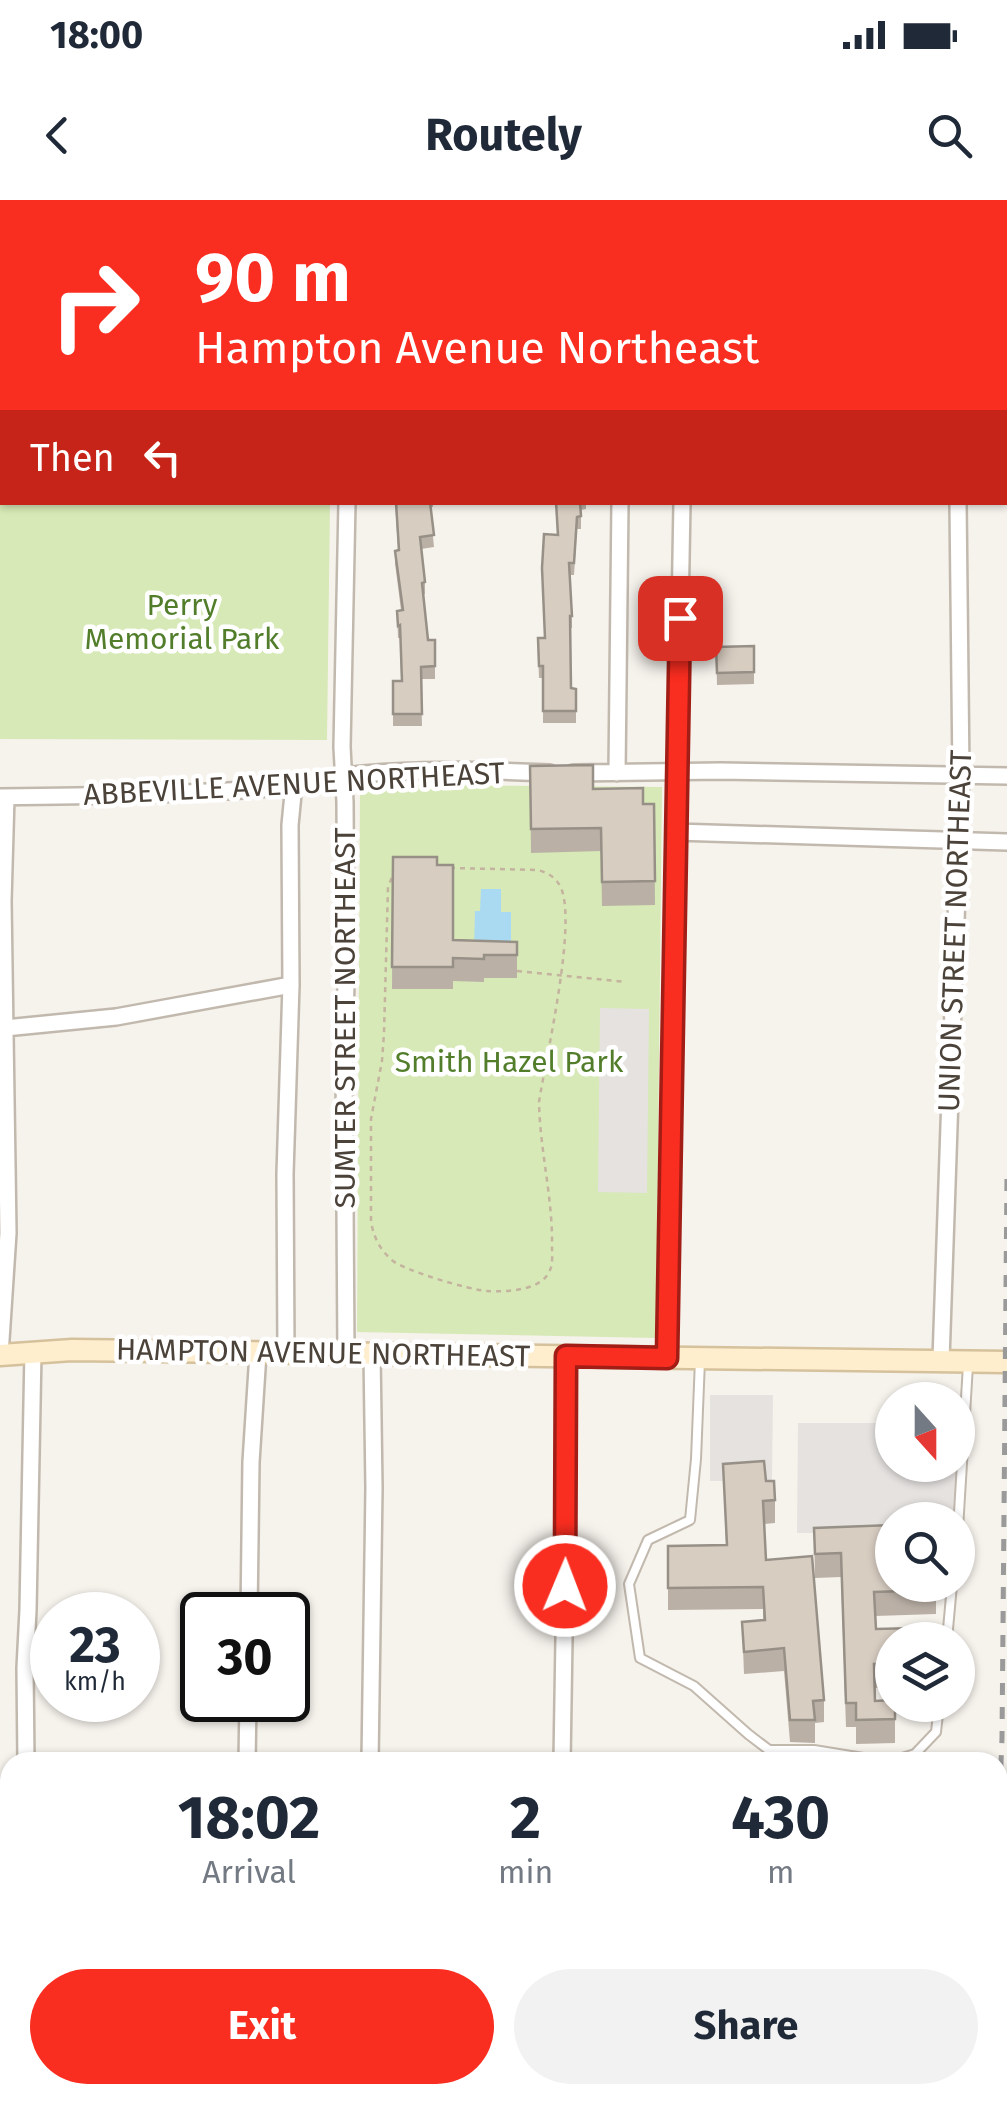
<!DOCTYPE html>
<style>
body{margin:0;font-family:"Fira Sans",sans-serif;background:#f2f2f3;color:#1f2937;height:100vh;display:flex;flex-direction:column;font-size:38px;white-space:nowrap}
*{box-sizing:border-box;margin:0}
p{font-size:32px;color:#747a83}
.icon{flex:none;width:55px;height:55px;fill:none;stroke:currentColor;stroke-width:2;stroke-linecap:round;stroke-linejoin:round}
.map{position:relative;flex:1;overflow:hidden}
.details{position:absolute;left:0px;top:1552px;width:1008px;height:352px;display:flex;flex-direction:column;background:#fff;border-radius:30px 30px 0 0;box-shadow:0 2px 8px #0004}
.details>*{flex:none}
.hud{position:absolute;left:0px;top:0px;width:1008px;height:305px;box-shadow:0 2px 8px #0004;background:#f92d20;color:#fff;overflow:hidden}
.needle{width:65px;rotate:159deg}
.tools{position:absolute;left:875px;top:1182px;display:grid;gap:20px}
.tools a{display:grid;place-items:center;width:100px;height:100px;border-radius:50%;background:#fff;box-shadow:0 2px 8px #0004;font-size:50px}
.speed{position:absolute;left:30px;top:1392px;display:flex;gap:20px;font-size:50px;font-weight:700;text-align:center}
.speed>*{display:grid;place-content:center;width:130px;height:130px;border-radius:50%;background:#fff;box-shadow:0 2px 8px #0004;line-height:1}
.speed small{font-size:25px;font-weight:400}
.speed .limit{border:5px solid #111;border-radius:15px;background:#fff;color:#111}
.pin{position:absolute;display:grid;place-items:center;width:85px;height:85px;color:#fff;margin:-42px;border-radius:20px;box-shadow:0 5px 15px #0006}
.me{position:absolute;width:110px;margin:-55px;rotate:1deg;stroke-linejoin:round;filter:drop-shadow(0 0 8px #0008)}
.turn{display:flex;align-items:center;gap:35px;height:210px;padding:0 30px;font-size:45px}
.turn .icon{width:130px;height:130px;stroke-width:2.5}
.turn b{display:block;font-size:70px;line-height:85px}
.then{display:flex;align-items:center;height:95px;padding:0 30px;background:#0003;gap:20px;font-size:38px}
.eta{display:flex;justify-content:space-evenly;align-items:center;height:170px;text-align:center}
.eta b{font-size:60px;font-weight:700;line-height:70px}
.action{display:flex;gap:20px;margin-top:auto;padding:20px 30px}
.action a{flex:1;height:115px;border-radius:60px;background:#f92d20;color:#fff;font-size:40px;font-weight:700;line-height:115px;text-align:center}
.action a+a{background:#f2f2f3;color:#1f2937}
.status{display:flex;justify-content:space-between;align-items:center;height:70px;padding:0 50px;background:#fff;direction:ltr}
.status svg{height:28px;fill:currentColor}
header{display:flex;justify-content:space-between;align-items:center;height:130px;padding:0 30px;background:#fff;font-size:45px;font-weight:700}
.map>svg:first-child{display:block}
.green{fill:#d7e9b6}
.parking{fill:#e5e2e0}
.water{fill:#aadaf1}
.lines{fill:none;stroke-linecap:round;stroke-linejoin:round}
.lane-casing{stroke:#c2b9ae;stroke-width:12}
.street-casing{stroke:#c2b9ae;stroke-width:20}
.secondary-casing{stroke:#d5c19c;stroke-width:25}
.path{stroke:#c3b39f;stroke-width:2.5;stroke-dasharray:5 5;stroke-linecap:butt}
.lane{stroke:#fff;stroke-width:8}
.street{stroke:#fff;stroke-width:15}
.secondary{stroke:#feeece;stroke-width:20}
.rail{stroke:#9a9a9a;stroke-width:5;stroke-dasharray:12 12;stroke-linecap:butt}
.wall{fill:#bab0a6}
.shaded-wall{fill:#979087}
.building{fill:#d8cdc1;stroke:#979087;stroke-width:2.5}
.route-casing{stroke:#a21d15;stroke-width:25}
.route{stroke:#f92d20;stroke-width:18}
.labels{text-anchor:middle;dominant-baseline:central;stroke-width:9;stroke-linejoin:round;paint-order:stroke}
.park-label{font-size:30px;fill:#527e2b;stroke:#fff}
.street-label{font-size:30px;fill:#4b4239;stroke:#fff}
</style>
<div class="status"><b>18:00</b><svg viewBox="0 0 49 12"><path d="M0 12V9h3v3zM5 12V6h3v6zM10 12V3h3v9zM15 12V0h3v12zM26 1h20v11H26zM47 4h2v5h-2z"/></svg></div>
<header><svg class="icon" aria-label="back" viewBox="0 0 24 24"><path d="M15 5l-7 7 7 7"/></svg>Routely<svg class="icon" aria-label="search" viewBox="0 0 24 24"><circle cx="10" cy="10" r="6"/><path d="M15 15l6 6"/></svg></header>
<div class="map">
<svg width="1007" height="1904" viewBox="0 0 1007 1904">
<rect width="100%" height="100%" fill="#f6f2ec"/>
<path class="green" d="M0,0H149V2H2V302L330,303L327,540L0,539Z
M409,585L662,587L656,1138L357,1132L360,591Z"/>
<path class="parking" d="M600,808L649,809L647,993L598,992Z
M710,1195H773L772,1281H710Z
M798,1223H892V1265H957V1320H892V1333H797Z"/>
<path class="water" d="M481,689H501V712H511V750L474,749L475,711H480Z"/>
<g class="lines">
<g class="lane-casing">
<path id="lane" d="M175,0V2
M288,0V2
M351,2V0
M700,1160L696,1259L690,1320L648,1340L629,1384L640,1458L694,1486L748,1534L769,1550H814L888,1562
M958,1329L968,1165
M947,1440L952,1385
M889,1562L915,1554L936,1532L939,1505"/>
</g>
<g class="street-casing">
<path id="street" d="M956,0V2
M623,2V0
M686,2V0
M1005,14H1007
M1005,84H1007
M573,573L721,571L1007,576
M617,573L620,302
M0,597C87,596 173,595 260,589C288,587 315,579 343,576C411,568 481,570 550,573
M676,632L1007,642
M5,828L116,817L291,785
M286,1153L285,974L291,785L290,625L294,584
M346,1154L344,856L346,782L345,602L342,547L347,302
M0,1155L8,1033L3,701L6,597
M667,1158L682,302
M941,1160L961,575L958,302
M249,1415L251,1262L258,1153
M26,1562L25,1468L28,1410L33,1152
M247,1562L248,1500
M370,1562L374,1288L372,1154
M562,1562L566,1315V1156
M0,1605H10
M372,1895V1904
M463,1895V1904
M563,1895L564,1904
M21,1904V1895
M244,1904L245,1895"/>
</g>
<g class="secondary-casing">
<path id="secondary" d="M0,1155L72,1150L1007,1162"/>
</g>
<path class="path" d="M410,667L538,670C548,673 556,677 561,688C577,725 546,857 539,902C540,951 553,999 552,1047C552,1054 553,1064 550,1070C542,1091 506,1092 487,1091C470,1090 406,1071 393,1061C380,1050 374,1038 371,1022V919L382,861L384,833L388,687L395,670Z
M517,771L626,782"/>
<use href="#lane" class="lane"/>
<use href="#street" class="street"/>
<use href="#secondary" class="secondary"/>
<path class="rail" d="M998,1639L1002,1538L1007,975
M965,1904L967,1895"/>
</g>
<path class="wall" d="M395,302H433V307H430L434,347L421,349L425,382V394L423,395L428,440H435V479H421L422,526H393V481H401L400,438H398L397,411L401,410L395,363V351L398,350Z
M556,302H586V309L581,310V329H577L574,375H570L572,416V428H570L571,488L576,489V523H543V478H539L538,451L545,438L557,335Z
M754,446V484L717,485L716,447Z
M530,566L593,589L643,604H654L655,705L602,706L601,651L531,653Z
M393,657L437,665L453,740L517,742V778H484V782L453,781V789H392Z
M723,1264L766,1281L775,1300V1323L764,1324L766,1360L824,1500V1522L815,1523V1543L790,1542L784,1471L744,1474L742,1422L763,1420V1409L668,1410V1346L726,1345Z
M814,1328L892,1385H936V1414L875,1416L876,1429L892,1440V1487L875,1488V1501L895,1505V1543L856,1544V1527H846L841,1377L815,1378Z"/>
<path class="shaded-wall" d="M849,1895H909V1896L889,1904H842L846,1896Z"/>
<path class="building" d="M396,302H430L434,335L420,337L425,382L422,383L428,440H435V466L421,467L422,514H393V481H402L400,425L398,426L397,411L403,410L395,351L399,350Z
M556,302H580L581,316L577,317L574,363H569L572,416H570L571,488L576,489V511H543V466H539L538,438H545L542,368L544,334L558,335Z
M754,446V472L717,473L716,447Z
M593,565V589L643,588V604H654L655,681L602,682L601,628L531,629L530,566Z
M393,657H437V665H453V740L517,742V755H484V759L453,758V767H392Z
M764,1261L766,1281H774L775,1300L763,1301L766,1360L812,1356L824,1500L813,1501L815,1520H790L784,1448L744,1452L742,1422L765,1420L763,1387L668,1388V1346L727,1345L723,1264Z
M892,1325V1385H936V1390L874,1392L876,1429L916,1428L917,1440H892V1463L874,1464L875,1501L892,1500V1505H895V1519L856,1520V1503H846L841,1353L815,1354L814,1328Z
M712,1895H729L732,1904H689Z
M765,1895H849L846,1896L848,1902L842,1904H741Z"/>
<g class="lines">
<g class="route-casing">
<path id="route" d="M565,1386L566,1156L667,1158L680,418"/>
</g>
<use href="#route" class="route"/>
</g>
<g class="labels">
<g class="park-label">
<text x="182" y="405">Perry<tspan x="182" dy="34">Memorial Park</tspan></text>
<text x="509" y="862">Smith Hazel Park</text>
</g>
<g class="street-label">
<text transform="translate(294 584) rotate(-3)">ABBEVILLE AVENUE NORTHEAST</text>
<text transform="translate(955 731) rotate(-88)">UNION STREET NORTHEAST</text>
<text transform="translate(345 818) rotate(-90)">SUMTER STREET NORTHEAST</text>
<text transform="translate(323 1153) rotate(1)">HAMPTON AVENUE NORTHEAST</text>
</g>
</g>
</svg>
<div class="tools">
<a><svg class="needle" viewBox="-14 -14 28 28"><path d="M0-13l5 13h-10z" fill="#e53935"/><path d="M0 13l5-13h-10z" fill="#747a83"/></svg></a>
<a><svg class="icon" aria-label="search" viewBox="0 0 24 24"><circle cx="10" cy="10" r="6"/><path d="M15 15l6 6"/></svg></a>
<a><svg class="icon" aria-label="layers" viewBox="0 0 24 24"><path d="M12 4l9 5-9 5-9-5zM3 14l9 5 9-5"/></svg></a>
</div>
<div class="speed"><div>23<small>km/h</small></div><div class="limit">30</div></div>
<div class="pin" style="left:680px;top:418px;background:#d93025"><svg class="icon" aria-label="arrive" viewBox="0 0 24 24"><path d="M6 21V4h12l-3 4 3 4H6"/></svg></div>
<svg class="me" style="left:565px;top:1386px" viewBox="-20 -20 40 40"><circle r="17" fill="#f92d20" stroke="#fff" stroke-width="3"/><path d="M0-11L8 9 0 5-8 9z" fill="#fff"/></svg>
<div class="hud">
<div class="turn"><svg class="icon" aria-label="right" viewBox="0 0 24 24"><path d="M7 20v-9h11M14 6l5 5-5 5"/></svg><div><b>90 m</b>Hampton Avenue Northeast</div></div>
<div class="then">Then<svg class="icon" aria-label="left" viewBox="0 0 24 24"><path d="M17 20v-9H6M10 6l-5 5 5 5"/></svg></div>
</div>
<section class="details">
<div class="eta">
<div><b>18:02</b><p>Arrival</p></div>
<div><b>2</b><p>min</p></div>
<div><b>430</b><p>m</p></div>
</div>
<div class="action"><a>Exit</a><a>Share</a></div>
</section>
</div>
